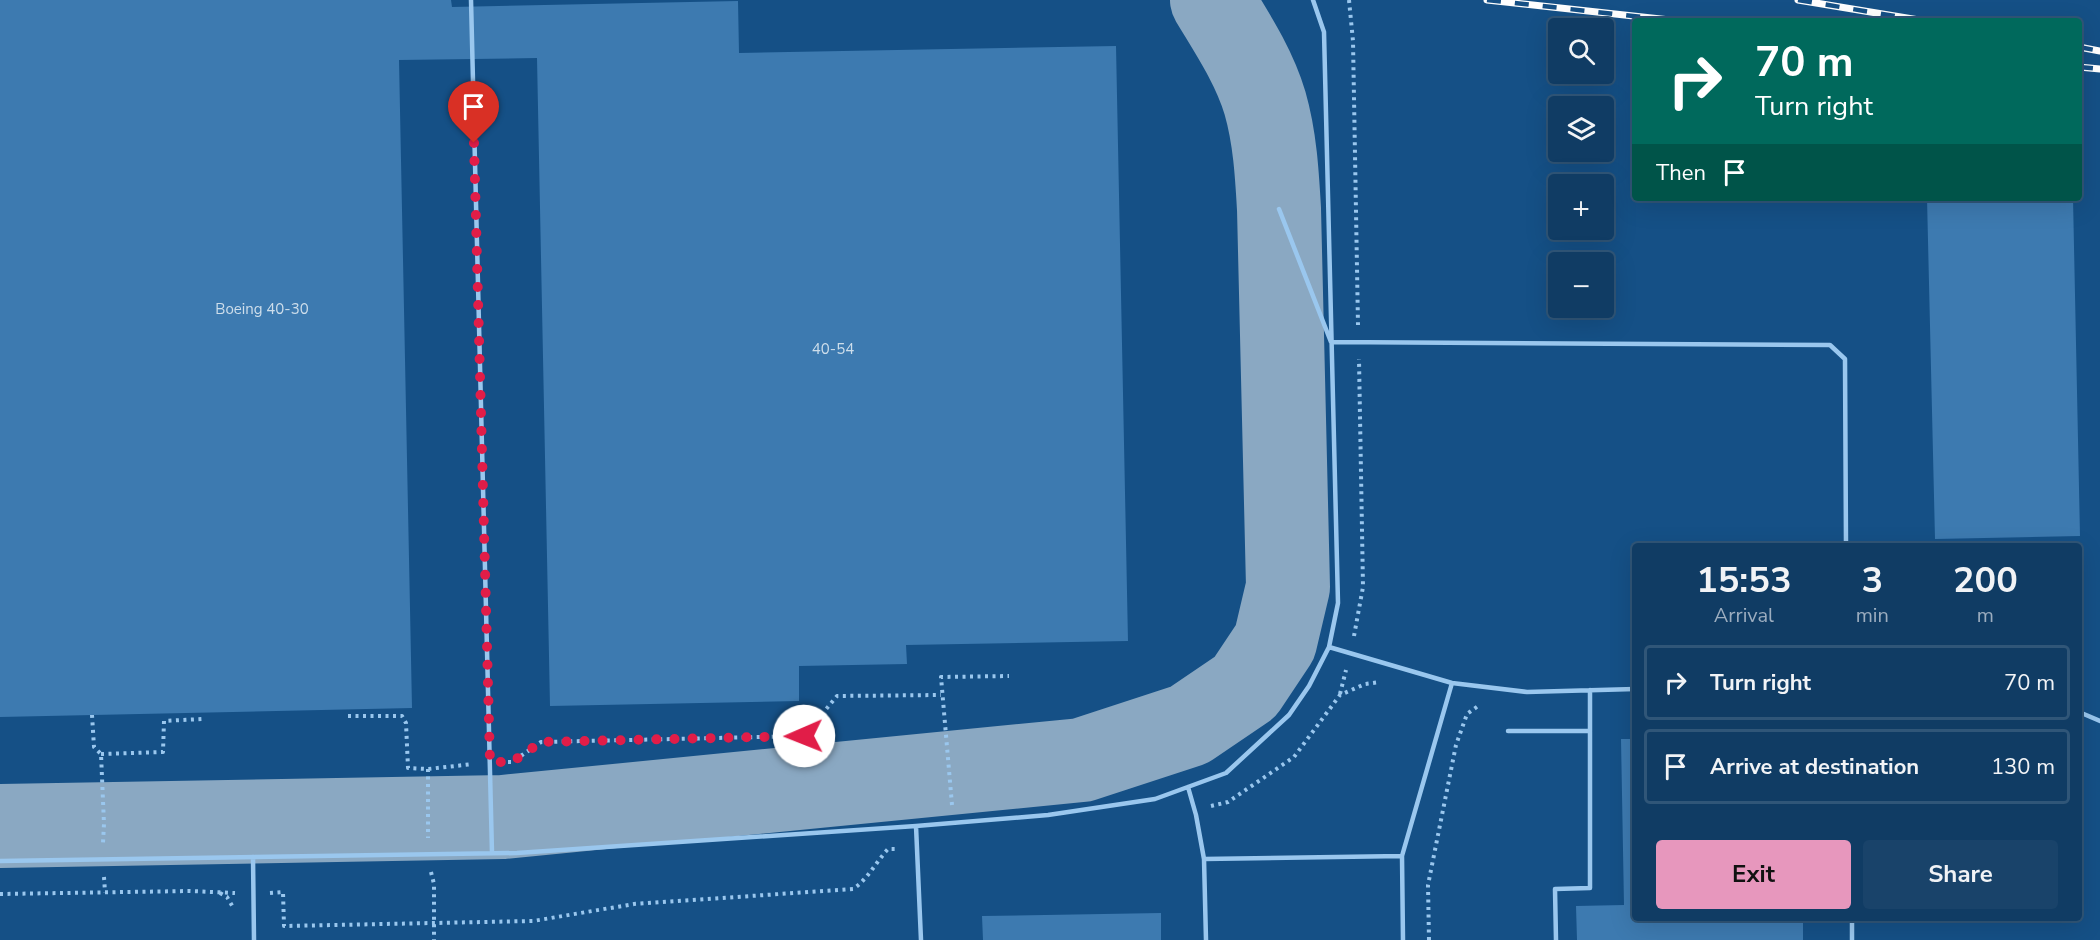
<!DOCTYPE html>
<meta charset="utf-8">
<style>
body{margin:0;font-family:"Nunito Sans",sans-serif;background:#19436a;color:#f1f3f6;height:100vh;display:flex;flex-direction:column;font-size:22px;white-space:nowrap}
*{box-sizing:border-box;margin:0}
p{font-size:20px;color:#9cadbf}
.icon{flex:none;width:33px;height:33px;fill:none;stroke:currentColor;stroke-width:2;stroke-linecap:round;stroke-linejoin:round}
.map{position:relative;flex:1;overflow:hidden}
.side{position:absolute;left:1632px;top:543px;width:450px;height:378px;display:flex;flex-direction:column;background:#103c64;border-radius:6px;box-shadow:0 6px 24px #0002,0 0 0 2px #305678}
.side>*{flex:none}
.guide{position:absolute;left:1632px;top:18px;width:450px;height:183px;border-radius:6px;box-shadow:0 6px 24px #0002,0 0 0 2px #305678;background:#00695c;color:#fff;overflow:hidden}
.fabs{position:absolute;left:1548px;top:18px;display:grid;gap:12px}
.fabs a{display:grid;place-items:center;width:66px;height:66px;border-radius:6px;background:#103c64;box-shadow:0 6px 24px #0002,0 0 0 2px #305678;font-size:30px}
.pin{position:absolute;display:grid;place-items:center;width:51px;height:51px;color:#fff;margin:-62px -26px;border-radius:50% 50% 50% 0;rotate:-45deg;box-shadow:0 0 6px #0007}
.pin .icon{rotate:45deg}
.me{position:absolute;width:66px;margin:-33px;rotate:269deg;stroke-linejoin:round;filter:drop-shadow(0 0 4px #0008)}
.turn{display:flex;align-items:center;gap:21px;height:126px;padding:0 24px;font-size:27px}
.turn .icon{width:78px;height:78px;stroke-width:2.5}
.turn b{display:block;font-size:42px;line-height:51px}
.then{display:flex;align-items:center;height:57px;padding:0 24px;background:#0003;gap:12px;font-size:22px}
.eta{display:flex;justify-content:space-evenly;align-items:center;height:102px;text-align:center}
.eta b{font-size:36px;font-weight:700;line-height:42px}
.action{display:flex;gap:12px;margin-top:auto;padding:12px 24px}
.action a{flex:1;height:69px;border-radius:6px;background:#e797bd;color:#111;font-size:24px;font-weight:700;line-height:69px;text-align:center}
.action a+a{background:#19436a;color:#f1f3f6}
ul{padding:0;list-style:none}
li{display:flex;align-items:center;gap:18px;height:75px;margin:0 12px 9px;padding:0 12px;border:3px solid #305678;border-radius:6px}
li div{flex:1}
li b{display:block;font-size:22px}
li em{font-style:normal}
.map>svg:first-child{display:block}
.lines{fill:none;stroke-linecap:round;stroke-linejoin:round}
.taxiway{stroke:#8aa8c2;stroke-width:84}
.building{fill:#3d7ab0}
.path{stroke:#9ac7ee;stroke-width:4;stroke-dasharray:3 4.5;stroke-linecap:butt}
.service{stroke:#9ac7ee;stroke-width:4.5}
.rail-casing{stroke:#fff;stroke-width:7}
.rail{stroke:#155086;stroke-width:4.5;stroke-dasharray:14;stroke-linecap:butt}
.route{stroke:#e11d48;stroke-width:10;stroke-dasharray:0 18}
.labels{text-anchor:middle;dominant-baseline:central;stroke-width:5;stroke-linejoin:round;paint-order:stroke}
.number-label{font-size:15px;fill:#cedeeb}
</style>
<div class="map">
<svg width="2100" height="940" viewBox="0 0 2100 940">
<rect width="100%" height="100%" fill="#155086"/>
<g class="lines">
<path class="taxiway" d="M0,826L503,817L1082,760L1189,725L1245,687L1275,642L1288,587L1279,209C1277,174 1275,138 1265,103C1254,66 1232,33 1212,0"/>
</g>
<path class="building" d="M0,0H451L452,7L738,1L739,53L1116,46L1128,641L906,645L907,664L799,666V701L550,706L537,58L399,60L412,708L0,717Z
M1927,198H2073L2080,536L1935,539Z
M1621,739H1635V918H1803V940H1577L1576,906L1624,905Z
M1161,913V940H983L982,916Z"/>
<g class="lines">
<path class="path" d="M1349,0L1353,41L1358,325
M1354,636L1363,587L1359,359
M1340,694L1346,670
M92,715L94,747L101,754L104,824L103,843
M348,716H402L406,723L408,768L428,769L473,764
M101,754L163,752L164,721L202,719
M508,762H512L541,742L804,736L837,696L941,695
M428,769V838
M952,805L941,677L1009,676
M1211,806L1228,802L1294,757L1340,695L1365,684L1380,682
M431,872L434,884V940
M104,877L105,892
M220,893L227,897L234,909
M270,893L283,892L284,926L533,921L634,904L853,889C868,879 876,862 888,849H898
M0,894L190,891L235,893
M1429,940L1428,885L1456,745L1467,714L1478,706"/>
<path class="service" d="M471,0L492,853
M1279,209L1331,342L1830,345L1845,359L1846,546
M1329,647L1452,683L1527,692L1635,689
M2079,712L2100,721
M1508,731H1590
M1188,787L1196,815L1204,859L1402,856
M916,826L921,940
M253,857L254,940
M1204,859L1206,940
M0,861L517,853L916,826L1048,815L1155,799L1226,773L1289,715L1309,686L1329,647L1338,603L1324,32L1313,0
M1852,918V940
M1403,940L1402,856L1452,683
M1556,940L1555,889L1590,888V690"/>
<g class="rail-casing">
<path id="rail" d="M1487,0L1679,21
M1798,0L1925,21
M2079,47L2100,51
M2079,67L2100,69"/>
</g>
<use href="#rail" class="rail"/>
</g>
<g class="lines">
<path class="route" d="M474,143L490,762H512L541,742L804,736"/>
</g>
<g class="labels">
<g class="number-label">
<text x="262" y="309">Boeing 40-30</text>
<text x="833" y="349">40-54</text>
</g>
</g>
</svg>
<div class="fabs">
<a><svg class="icon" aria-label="search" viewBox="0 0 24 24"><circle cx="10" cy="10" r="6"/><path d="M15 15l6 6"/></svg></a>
<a><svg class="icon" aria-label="layers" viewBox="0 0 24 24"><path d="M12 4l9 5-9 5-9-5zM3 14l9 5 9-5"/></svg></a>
<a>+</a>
<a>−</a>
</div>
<div class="pin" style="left:474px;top:143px;background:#d93025"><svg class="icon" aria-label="arrive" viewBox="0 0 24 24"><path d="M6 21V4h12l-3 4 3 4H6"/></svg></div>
<svg class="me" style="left:804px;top:736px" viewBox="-20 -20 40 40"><circle r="19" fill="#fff"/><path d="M0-13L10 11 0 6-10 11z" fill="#e11d48"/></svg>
<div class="guide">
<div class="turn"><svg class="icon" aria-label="right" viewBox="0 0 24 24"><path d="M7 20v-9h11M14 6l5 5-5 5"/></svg><div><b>70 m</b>Turn right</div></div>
<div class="then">Then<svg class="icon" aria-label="arrive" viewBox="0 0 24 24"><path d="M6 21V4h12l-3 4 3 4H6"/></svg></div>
</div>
<section class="side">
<div class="eta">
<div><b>15:53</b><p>Arrival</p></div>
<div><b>3</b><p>min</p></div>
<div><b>200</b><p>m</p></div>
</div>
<ul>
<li><svg class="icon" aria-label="right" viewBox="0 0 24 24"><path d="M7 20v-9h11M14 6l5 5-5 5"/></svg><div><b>Turn right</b></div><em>70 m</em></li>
<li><svg class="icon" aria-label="arrive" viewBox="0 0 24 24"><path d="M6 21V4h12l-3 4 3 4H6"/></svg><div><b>Arrive at destination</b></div><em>130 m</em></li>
</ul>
<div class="action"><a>Exit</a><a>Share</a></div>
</section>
</div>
